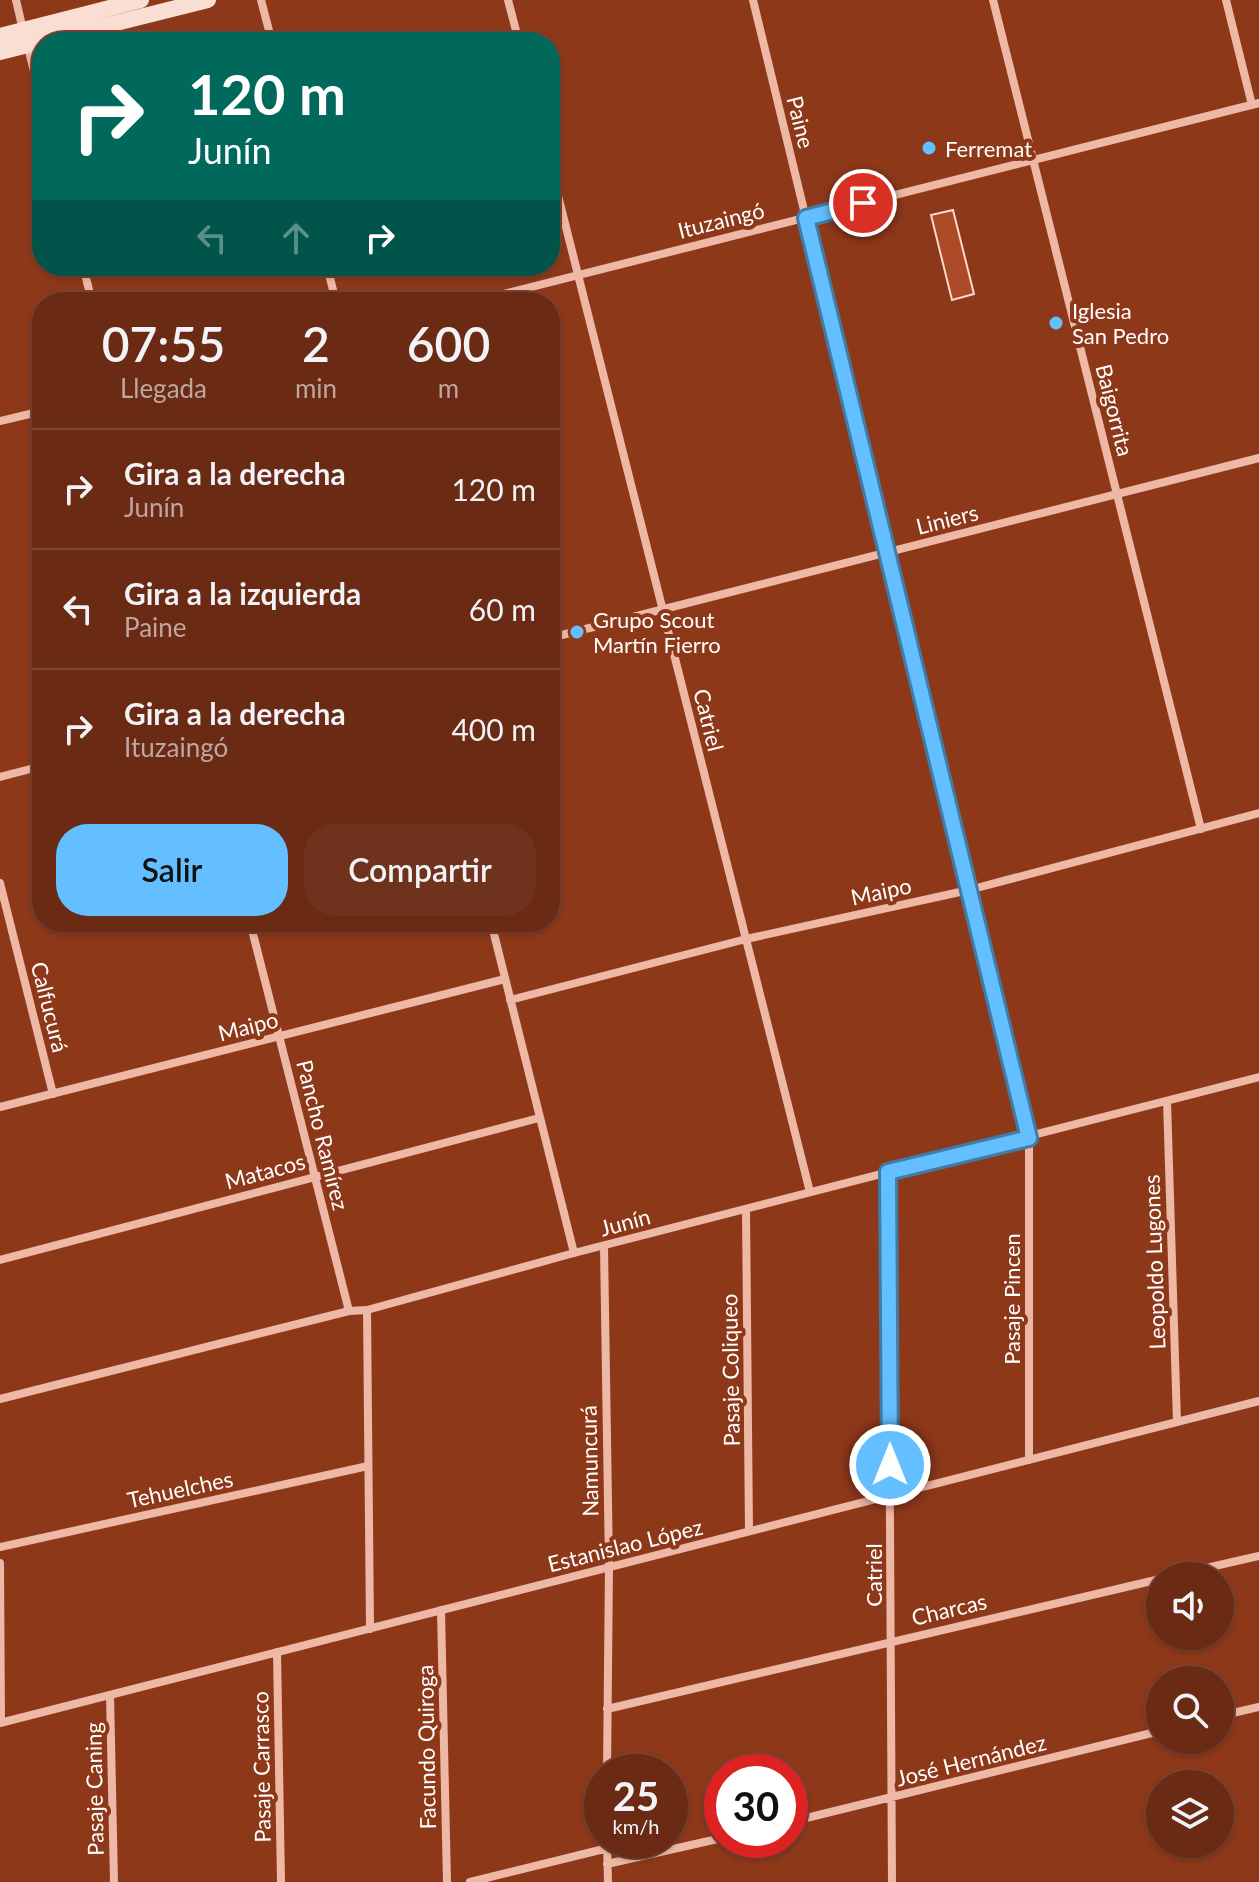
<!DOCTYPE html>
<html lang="es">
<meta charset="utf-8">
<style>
body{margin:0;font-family:Lato,sans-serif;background:#6f321d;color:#f1f3f6;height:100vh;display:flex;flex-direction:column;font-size:30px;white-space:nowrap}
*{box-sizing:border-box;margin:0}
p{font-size:26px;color:#bea7a0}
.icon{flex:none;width:44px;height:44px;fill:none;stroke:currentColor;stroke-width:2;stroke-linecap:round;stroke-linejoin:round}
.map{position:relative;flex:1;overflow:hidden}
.details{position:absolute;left:32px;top:292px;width:528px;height:640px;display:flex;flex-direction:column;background:#6a2a14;border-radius:32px;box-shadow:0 2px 6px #0004,0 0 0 2px #7d4634}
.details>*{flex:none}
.top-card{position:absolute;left:32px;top:32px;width:528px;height:244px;border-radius:32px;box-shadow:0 2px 6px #0004,0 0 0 2px #7d4634;background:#00695c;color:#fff;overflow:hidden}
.fabs{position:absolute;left:1146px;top:1562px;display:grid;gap:16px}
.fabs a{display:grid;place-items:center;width:88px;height:88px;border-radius:50%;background:#6a2a14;box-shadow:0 2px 6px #0004,0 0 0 2px #7d4634;font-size:40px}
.speed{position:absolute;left:584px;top:1754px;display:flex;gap:16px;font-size:40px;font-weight:700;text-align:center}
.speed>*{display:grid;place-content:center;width:104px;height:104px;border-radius:50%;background:#6a2a14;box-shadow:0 2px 6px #0004,0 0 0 2px #7d4634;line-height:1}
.speed small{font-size:20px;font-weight:400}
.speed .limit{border:12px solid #d22;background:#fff;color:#111}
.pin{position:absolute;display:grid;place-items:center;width:68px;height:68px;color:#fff;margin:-34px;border:4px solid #fff;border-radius:50%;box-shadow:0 2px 8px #0007}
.me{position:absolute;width:88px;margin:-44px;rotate:0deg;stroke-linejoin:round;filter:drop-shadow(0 0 6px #0008)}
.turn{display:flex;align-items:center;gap:28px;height:168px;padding:0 24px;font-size:36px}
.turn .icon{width:104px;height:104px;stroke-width:2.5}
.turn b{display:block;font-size:56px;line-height:68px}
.lanes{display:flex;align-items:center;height:76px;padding:0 24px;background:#0003;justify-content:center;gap:40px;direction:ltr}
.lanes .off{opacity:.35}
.eta{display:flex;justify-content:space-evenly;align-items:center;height:136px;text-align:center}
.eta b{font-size:48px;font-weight:600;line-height:56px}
.button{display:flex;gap:16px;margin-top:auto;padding:16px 24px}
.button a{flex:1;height:92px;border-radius:32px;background:#63bfff;color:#111;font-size:32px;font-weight:600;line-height:92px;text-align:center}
.button a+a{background:#6f321d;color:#f1f3f6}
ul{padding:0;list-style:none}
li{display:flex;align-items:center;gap:24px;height:120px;padding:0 24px;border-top:2px solid #7d4634}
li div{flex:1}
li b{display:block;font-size:30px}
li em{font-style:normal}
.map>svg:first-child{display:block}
.building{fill:#ac4a28;stroke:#fad8cc;stroke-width:2}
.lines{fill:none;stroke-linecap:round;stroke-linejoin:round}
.street{stroke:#eeb8a6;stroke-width:8}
.secondary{stroke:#faded3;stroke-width:16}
.route-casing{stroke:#407ca6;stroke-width:20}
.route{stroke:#63bfff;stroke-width:14}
.poi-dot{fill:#63bfff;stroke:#8e381a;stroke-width:3}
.labels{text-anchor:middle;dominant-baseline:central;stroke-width:8;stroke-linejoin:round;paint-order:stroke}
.street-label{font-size:22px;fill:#fff;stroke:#8e381a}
.poi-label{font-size:22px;fill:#fff;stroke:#8e381a;text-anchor:start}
</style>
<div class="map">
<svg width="1259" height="1882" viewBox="0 0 1259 1882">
<rect width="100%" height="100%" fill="#8e381a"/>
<path class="building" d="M953,210L974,294L952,300L931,215Z"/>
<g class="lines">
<path class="street" d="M16,0L23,30
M261,0L272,42
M508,0L519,42
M753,0L1029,1138V1460
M993,0L1201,829
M1226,0L1252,105
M27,43L42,104
M550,164L810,1192
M83,266L92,302
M327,266L336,302
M472,302L1259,103
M0,421L42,411
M550,638L1259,458
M0,777L42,766
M0,883L53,1094
M250,922L349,1311
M491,922L574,1253
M510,1000L746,939L969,890L1259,813
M1167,1101L1177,1422
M0,1107L505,979
M888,1172L892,1882
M746,1209L749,1531
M604,1246L609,1567L607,1772
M0,1260L539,1118
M367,1310L370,1629
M0,1399L349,1311L367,1310L574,1253L1259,1077
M0,1547L368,1466
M0,1563L1,1723
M1171,1576L1259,1556
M441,1610L447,1882
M277,1652L281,1882
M110,1695L114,1882
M607,1709L1160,1579
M1220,1716L1259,1707
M0,1723L1259,1401
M790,1822L1160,1731
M607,1840L608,1882
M607,1864L722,1838
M470,1882L608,1848"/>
<path class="secondary" d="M0,36L141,0
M0,52L208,0"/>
</g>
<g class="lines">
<g class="route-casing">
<path id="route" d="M863,203L806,218L1029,1138L888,1172L890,1465"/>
</g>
<use href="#route" class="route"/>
</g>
<g class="poi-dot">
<circle cx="929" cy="148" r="8"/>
<circle cx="1056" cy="323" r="8"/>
<circle cx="577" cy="632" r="8"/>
</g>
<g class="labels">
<g class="street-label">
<text transform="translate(801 122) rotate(76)">Paine</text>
<text transform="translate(721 220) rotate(-14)">Ituzaingó</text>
<text transform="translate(1115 410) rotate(76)">Baigorrita</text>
<text transform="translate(947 519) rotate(-14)">Liniers</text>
<text transform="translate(709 720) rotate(76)">Catriel</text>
<text transform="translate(881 891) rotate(-12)">Maipo</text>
<text transform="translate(50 1007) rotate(76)">Calfucurá</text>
<text transform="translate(248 1026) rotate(-14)">Maipo</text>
<text transform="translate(323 1135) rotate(76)">Pancho Ramírez</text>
<text transform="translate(265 1171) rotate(-15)">Matacos</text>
<text transform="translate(625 1222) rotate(-15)">Junín</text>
<text transform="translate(1154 1262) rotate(-92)">Leopoldo Lugones</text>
<text transform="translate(1011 1299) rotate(-90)">Pasaje Pincen</text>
<text transform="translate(730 1370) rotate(-91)">Pasaje Coliqueo</text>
<text transform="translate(589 1461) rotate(-91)">Namuncurá</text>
<text transform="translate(180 1489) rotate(-12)">Tehuelches</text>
<text transform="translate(625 1545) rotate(-14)">Estanislao López</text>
<text transform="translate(873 1575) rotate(-90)">Catriel</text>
<text transform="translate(949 1609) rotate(-13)">Charcas</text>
<text transform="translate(426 1747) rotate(-91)">Facundo Quiroga</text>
<text transform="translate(971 1760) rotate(-14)">José Hernández</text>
<text transform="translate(261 1767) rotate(-91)">Pasaje Carrasco</text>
<text transform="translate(94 1789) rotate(-91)">Pasaje Caning</text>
</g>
<g class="poi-label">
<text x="945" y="148">Ferremat</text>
<text x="1072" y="310">Iglesia<tspan x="1072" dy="25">San Pedro</tspan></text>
<text x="593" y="619">Grupo Scout<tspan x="593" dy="25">Martín Fierro</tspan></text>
</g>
</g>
</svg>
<div class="fabs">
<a><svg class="icon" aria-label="sound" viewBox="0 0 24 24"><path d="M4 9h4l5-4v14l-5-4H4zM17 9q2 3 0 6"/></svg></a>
<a><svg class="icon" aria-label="search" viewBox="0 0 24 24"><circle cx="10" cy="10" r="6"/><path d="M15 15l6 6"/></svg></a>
<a><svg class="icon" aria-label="layers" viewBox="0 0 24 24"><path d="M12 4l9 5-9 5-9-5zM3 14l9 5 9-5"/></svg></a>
</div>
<div class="speed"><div>25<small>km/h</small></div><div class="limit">30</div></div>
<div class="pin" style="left:863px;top:203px;background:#d93025"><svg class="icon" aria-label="arrive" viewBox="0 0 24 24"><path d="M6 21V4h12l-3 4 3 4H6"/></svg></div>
<svg class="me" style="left:890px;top:1465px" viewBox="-20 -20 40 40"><circle r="17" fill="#63bfff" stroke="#fff" stroke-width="3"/><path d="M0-11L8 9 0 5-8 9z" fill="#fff"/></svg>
<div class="top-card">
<div class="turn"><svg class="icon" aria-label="right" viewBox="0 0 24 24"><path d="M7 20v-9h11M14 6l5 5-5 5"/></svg><div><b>120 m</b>Junín</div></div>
<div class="lanes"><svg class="icon off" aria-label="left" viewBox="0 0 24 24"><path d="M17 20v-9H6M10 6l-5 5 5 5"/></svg><svg class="icon off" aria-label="ahead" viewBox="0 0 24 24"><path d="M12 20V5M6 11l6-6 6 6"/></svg><svg class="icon" aria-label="right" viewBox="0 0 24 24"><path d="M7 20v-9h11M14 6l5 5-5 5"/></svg></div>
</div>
<section class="details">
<div class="eta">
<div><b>07:55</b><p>Llegada</p></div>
<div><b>2</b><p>min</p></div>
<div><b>600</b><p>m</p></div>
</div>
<ul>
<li><svg class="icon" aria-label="right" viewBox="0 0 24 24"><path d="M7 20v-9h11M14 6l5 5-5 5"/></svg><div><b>Gira a la derecha</b><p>Junín</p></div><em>120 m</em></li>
<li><svg class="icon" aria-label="left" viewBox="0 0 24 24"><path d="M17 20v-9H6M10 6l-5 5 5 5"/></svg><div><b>Gira a la izquierda</b><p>Paine</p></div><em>60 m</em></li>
<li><svg class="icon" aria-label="right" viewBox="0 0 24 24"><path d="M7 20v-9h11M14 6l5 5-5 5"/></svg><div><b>Gira a la derecha</b><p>Ituzaingó</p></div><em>400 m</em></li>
</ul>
<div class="button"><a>Salir</a><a>Compartir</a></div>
</section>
</div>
